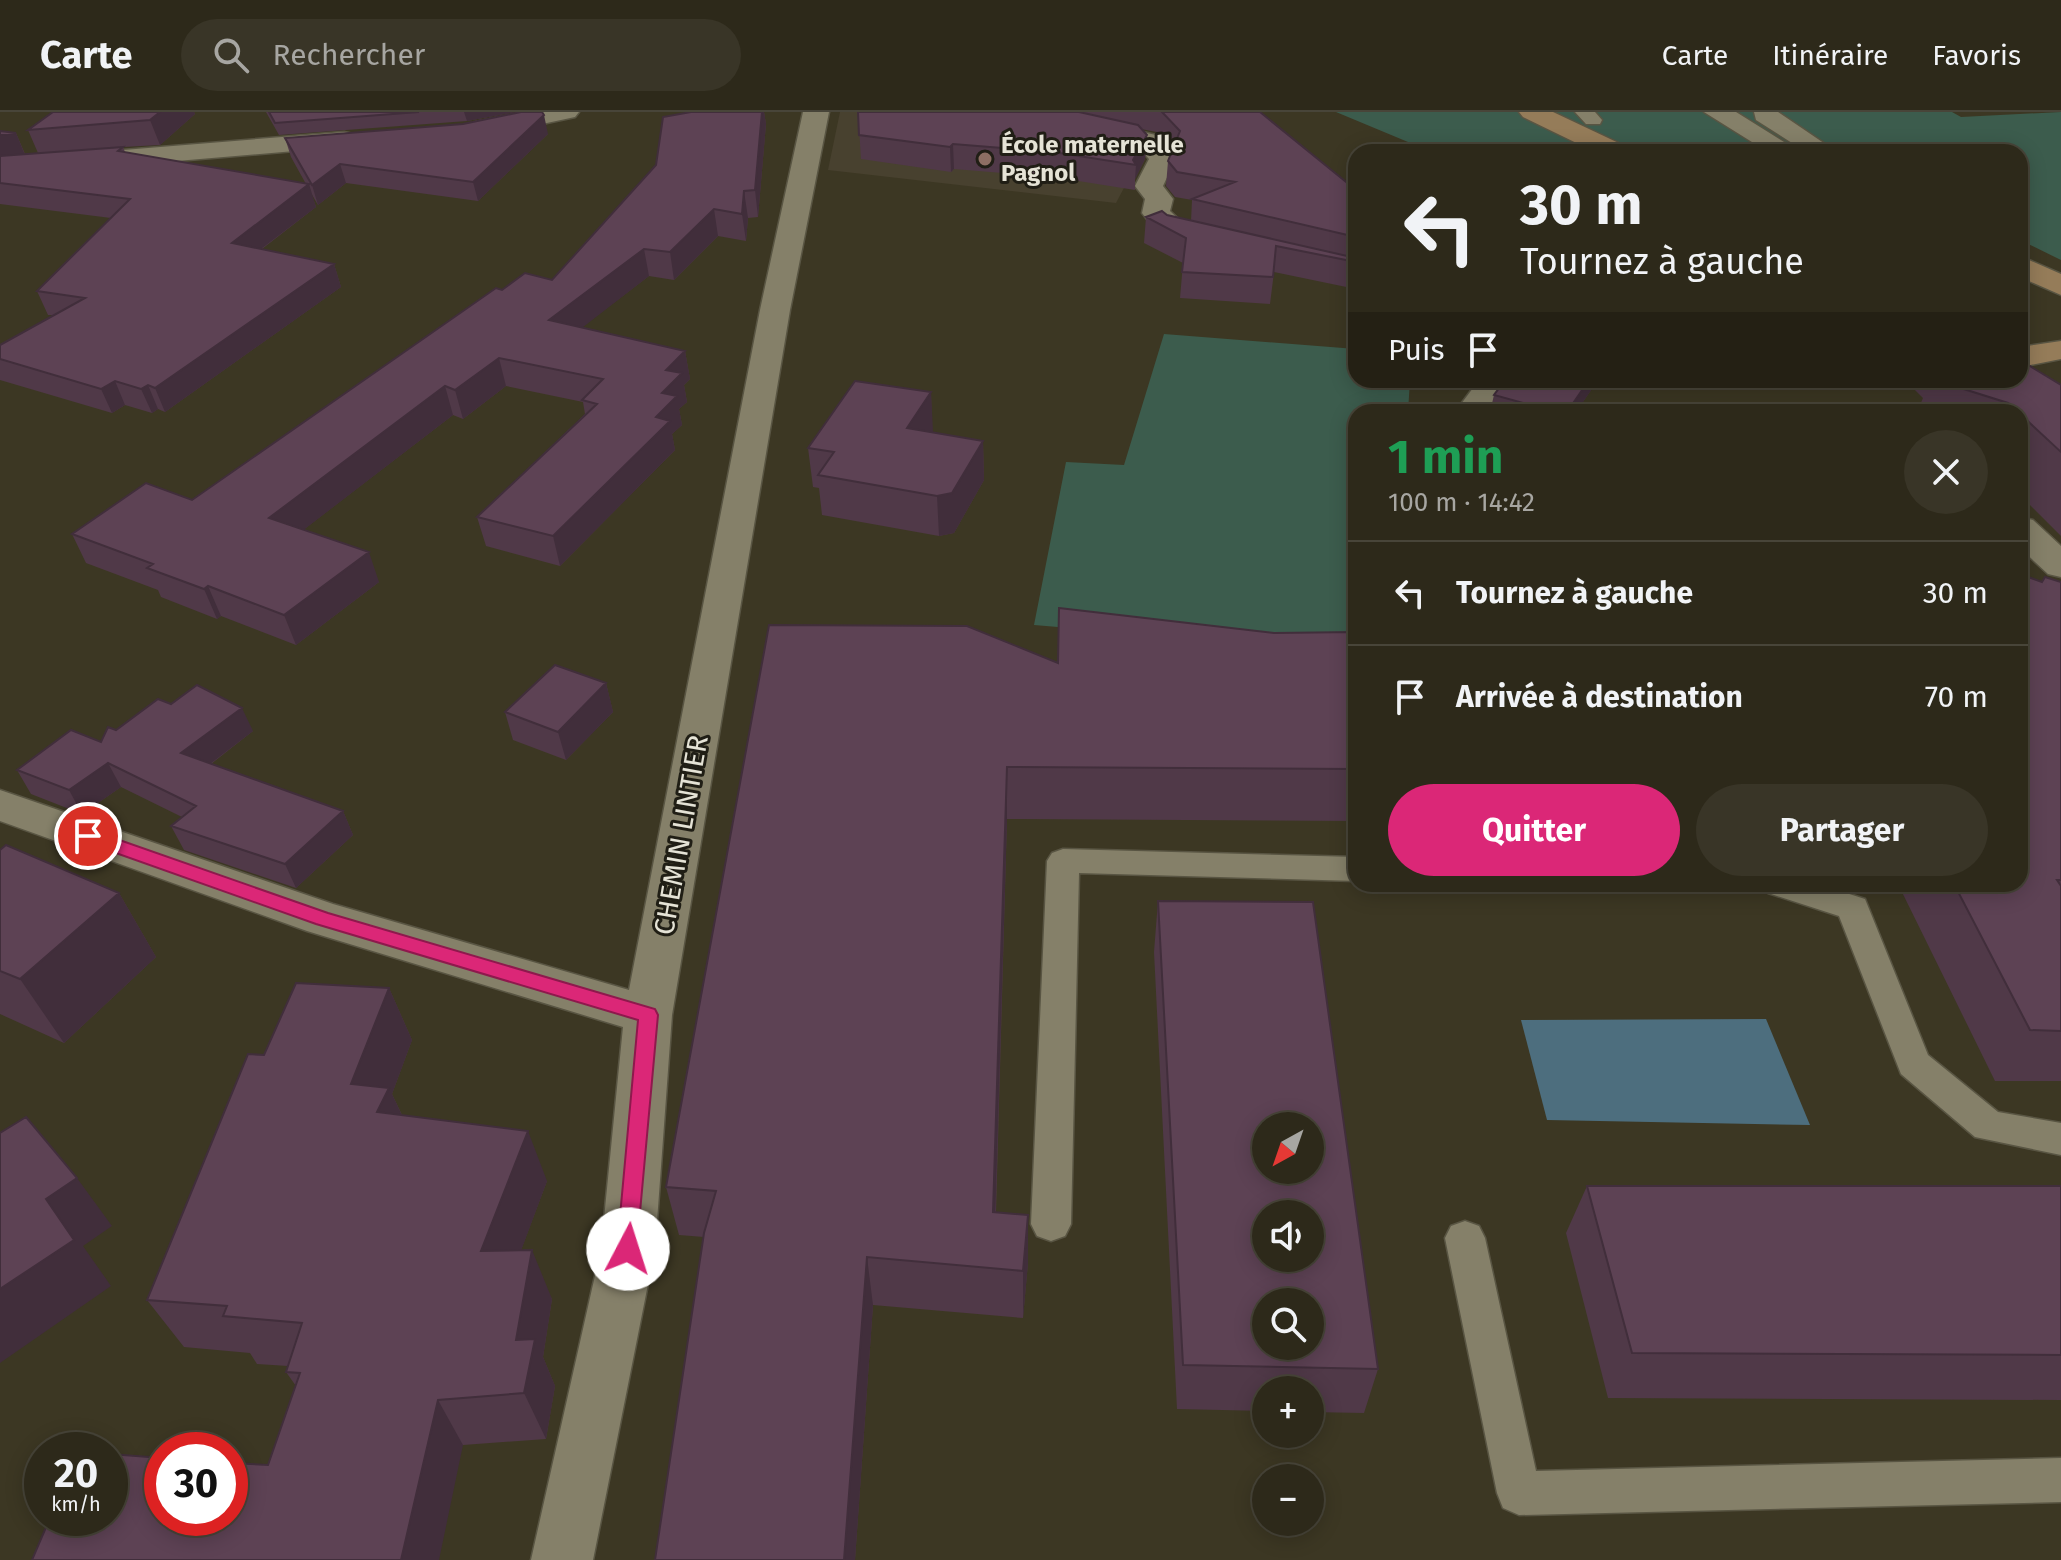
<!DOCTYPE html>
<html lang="fr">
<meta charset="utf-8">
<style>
body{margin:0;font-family:"Fira Sans",sans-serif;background:#393527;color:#f1f3f6;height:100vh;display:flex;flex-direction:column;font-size:30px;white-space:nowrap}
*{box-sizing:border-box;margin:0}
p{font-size:26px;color:#a7a6a2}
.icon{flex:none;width:44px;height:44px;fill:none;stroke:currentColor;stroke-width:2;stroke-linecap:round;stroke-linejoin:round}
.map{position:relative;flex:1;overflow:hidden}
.sheet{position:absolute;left:1348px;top:292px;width:680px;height:488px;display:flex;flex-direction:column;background:#2d291a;border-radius:24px;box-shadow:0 4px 20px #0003,0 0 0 2px #484539}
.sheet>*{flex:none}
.top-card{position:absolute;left:1348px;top:32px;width:680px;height:244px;border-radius:24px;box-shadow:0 4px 20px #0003,0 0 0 2px #484539;background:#2d291a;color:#f1f3f6;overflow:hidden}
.needle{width:52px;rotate:220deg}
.tools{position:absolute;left:1252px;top:1000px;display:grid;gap:16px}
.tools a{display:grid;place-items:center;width:72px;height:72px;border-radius:50%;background:#2d291a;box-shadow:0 4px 20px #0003,0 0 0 2px #484539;font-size:40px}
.speed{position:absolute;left:24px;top:1320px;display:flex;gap:16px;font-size:40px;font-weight:700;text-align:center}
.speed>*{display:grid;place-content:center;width:104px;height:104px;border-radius:50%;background:#2d291a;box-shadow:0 4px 20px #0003,0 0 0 2px #484539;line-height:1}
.speed small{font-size:20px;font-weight:400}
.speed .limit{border:12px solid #d22;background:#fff;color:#111}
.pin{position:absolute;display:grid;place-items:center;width:68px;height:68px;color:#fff;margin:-34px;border:4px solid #fff;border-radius:50%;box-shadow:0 2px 8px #0007}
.me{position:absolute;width:88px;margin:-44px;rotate:5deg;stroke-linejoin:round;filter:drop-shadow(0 0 6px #0008)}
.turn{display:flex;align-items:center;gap:28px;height:168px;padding:0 40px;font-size:36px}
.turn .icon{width:104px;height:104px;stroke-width:2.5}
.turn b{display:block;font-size:56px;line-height:68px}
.then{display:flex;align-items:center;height:76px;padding:0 40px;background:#0003;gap:16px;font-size:30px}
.round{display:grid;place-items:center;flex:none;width:84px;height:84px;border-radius:42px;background:#393527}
.head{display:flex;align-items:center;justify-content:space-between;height:136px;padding:0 40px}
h1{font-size:48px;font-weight:700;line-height:60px;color:#1e9e55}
.action{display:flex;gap:16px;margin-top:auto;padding:16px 40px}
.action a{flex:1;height:92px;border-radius:48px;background:#db2777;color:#fff;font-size:32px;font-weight:700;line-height:92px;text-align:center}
.action a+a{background:#393527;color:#f1f3f6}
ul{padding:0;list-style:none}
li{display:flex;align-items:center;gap:24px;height:104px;padding:0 40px;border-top:2px solid #484539}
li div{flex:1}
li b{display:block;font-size:30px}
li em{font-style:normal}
header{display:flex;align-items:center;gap:48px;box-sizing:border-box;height:112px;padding:0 40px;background:#2d291a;border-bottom:2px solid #484539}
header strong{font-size:38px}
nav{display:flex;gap:44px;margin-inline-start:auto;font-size:28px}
.search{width:560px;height:72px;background:#393527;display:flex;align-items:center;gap:20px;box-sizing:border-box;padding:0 28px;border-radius:44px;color:#a7a6a2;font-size:30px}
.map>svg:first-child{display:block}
.education{fill:#48412f}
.green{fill:#3c5c4d}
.water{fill:#4d6e7e}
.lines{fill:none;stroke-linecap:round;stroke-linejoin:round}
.lane-casing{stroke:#595543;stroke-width:3}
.street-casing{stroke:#595543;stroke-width:3}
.secondary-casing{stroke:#595543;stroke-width:3}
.lane{fill:#858069;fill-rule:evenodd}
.street{fill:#858069;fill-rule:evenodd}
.secondary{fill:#957c59;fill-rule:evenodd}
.wall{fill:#503948}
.shaded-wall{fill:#412e3b}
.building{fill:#5d4254;stroke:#412e3b;stroke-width:2;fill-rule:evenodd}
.route{fill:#db2777;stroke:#8e194d;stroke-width:2}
.education-dot{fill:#8d6e63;stroke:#201e15;stroke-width:3}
.labels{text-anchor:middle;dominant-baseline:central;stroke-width:6;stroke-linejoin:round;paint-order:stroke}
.far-poi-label{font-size:24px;font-weight:bold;fill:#e5e3d6;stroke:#201e15;text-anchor:start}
.street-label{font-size:28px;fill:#e5e3d6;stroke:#201e15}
</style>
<header>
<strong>Carte</strong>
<div class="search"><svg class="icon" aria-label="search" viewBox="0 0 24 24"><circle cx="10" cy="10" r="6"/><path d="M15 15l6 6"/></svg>Rechercher</div>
<nav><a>Carte</a><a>Itinéraire</a><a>Favoris</a></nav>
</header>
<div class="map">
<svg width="2061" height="1448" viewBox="0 0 2061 1448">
<rect width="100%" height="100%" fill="#3c3723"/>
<path class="education" d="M840,0H979L1145,36L1116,91L828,58Z"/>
<path class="green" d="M1336,0H1952L1961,5L2061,0V148L2020,128V40H1432Z
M1164,222L1356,237V268H1410L1408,300H1356V540L1034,513L1066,350L1124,353Z"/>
<path class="water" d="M1766,907L1810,1013L1547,1008L1521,908Z"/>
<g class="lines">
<g class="lane-casing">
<path id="lane" d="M1575,0H1595L1602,8L1600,12H1586Z
M1063,737L1356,745V769L1079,761L1071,1112L1065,1124L1051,1129L1037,1124L1031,1112L1047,749L1052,741Z
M1764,772H1818L1865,787L1928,943L1998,1000L2061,1011V1043L1975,1025L1901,962L1839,804L1768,781Z
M1465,1109L1479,1114L1485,1126L1536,1359L2061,1346V1390L1519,1403L1503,1396L1497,1381L1445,1126L1451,1114Z"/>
</g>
<g class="street-casing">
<path id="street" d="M527,0H579L575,5L485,24L472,16L476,10Z
M803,0H829L790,198L672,903L655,1137L593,1448H531L601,1137L623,915L307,819L0,709V678L333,792L629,878L760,198Z
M1005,0H1052L1156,23L1176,46L1163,74L1173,87L1170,99L1186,114L1217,121L1221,127L1217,133C1189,140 1158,124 1142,101L1145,87L1135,74L1149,47L1138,35L1009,5Z
M1704,0H1736L1800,40H1768Z
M1754,0H1778L1837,40H1806L1756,8Z
M344,20L353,22L357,28L353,34L0,64V48Z
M1479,268H1511L1489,300H1455Z
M2020,405L2033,408L2061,434V465L2048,462L2020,436Z"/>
</g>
<g class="secondary-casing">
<path id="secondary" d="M1519,0H1553L1625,34L1629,40H1595L1523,5Z
M2020,144L2061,162V183L2020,165Z
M2061,229V247L2020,255V235Z"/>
</g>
<use href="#lane" class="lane"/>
<use href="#street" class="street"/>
<use href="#secondary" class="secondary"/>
</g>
<path class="wall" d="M53,0H194L195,2L160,33L123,35L125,40L306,72L291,45L285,26L548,22L478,89L346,71L318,93L311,81L316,95L262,137L334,152L341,175L165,300L158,297L152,301L125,293L112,301L0,268V233L53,203H48L37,179L111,106L0,92V19L16,21L25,42L38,41L28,18Z
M266,0H515L467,9L279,23Z
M691,0H764L766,12L758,105L748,106L746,129L718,124L674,168L649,164L582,215L685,239L690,267L684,273L687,290L679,297L682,313L672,322L675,338L560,454L486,434L477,405L585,302L583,290L506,274L463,307L453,303L303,418L379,470L296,533L221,504L217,507L161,485L158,478L86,451L72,422L192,388L502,178L552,168L656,53Z
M858,0H1260L1356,78V177L1274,160L1270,192L1180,186L1183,151L1144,131L1146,105L1167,103L1191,109L1192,88L1175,85L1166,74L1168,49L1172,38L1157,20L1141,17L1147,23L1145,47L1135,67V78L1053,65L954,57L951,60L861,47Z
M1505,268H1598L1576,300H1490L1494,283Z
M1719,268H1768L1730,277Z
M1909,268H2020L2061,273V424L2020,383V300H1917L1923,286L1908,271Z
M931,280L932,320L983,329L984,368L954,421L939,424L822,403L819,376L813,375L808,336Z
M2042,470H2061V969H1995L1898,772H2020Z
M1356,520V709L1007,707L996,1100L1028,1151L1023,1206L873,1193L855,1448H655L704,1125L679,1123L666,1075L1058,551L1274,521Z
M606,571L613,600L566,648L513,628L505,600Z
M116,618L253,619L211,652L343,699L353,723L296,776L184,738L171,714L182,705L121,675L82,702L31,682L17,658L101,630Z
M0,738L119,781L156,845L64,931L0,902Z
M1158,789L1378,1257L1364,1301L1310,1300V1278H1266V1299L1177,1297L1154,840Z
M389,876L412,928L392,982L402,1003L547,1069L521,1138L552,1187L543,1245L555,1274L546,1327L463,1333L268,1353L296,1274L286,1260L288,1254L257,1252L250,1241L184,1235L147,1188L264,943Z
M1587,1074H2061V1288L1608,1286L1566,1121Z"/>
<path class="shaded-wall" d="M160,0H194L195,2L160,33L150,8Z
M464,0H515L467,9Z
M762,0H764L766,12L758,105L755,78Z
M544,3L548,22L478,89L473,70Z
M16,21L25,43L0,46V23Z
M1147,23L1145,47L1135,67L1136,53L1133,48Z
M953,32L954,57L951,60L950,35Z
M340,52L346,71L318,93L312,73Z
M309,72L316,95L240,153L232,131Z
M744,79L748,106L746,129L742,102Z
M714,97L718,124L674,168L670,140Z
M644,137L649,164L556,236L549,208Z
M334,152L341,175L165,300L155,276Z
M685,239L690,267L684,273L687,290L679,297L682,313L672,322L675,338L560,454L553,424L656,305L662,281L666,258Z
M499,246L506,274L463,307L455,278Z
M1589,268H1598L1576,300H1567Z
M1733,268H1768L1730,277Z
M115,269L125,293L112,301L101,277Z
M148,273L158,297L152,301L141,277Z
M445,274L453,303L280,436L269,406Z
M931,280L933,319L910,355L907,316Z
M983,329L984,368L954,421L939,424L937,384Z
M369,440L379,470L296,533L284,503Z
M208,474L221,504L217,507L204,477Z
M606,571L613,600L566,648L558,620Z
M242,596L253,619L193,665L181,641Z
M108,651L121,675L82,702L69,678Z
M1007,655V707L994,1148L993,1100Z
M343,699L353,723L296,776L285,752Z
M119,781L156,845L64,931L20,867Z
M389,876L412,928L392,982L413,1027L402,1051L351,972Z
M528,1019L547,1069L503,1187L481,1139Z
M77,1066L112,1114L83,1134L111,1174L0,1251V1177L46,1087Z
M1028,1103V1151L1023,1206V1159Z
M532,1138L552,1187L543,1245L555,1274L546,1327L524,1281L516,1228Z
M867,1145L873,1193L855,1448H844Z
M438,1288L463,1333L439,1448H401Z"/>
<path class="building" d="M53,0H160L150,8L28,18Z
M269,0H419L275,11Z
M521,0H542L544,3L473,70L340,52L312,73L285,26L463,12Z
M691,0H762L755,78L744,79L742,102L714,97L670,140L644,137L549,208L685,239L666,258L682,261L662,281L677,284L656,305L670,309L553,424L477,405L597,292L582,288L603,267L499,246L455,278L445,274L269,406L369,440L284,503L208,474L204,477L147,456L153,452L72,422L146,371L192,388L496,176L502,178L525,161L552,168L656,53L663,5Z
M858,0H1079L1138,13L1147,23L1133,48L1136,53L1053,40L953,32L950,35L859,23Z
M1162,0H1260L1356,78V125L1192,87L1235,70L1177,60L1168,49L1180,19Z
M0,19L16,21L0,23Z
M123,35L118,39L309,72L232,131L334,152L155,276L148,273L141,277L115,269L101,277L0,247V233L85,186L37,179L130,87L0,71V44Z
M1162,99L1167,103L1356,146V150L1276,134L1273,165L1182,160L1186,126L1146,105Z
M2020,248L2061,273V340L2020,302V300H2018L2008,291L1935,268H2020Z
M1505,268H1589L1567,300H1556L1494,283Z
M855,269L931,280L907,316L983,329L952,381L937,384L818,363L834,340L808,336Z
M2020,462L2042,470L2045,465L2061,470V768H2057L2061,774V919L2030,918L1954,772H2020Z
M1059,496L1274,521L1356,520V657L1007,655L993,1100L1028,1103L1023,1159L867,1145L844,1448H655L704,1121L716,1079L666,1075L769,513L967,514L1058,551Z
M555,553L606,571L558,620L505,600Z
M197,573L242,596L181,641L343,699L285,752L171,714L196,694L108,651L69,678L17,658L71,618L101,630L108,615L116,618L158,587L171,592Z
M6,733L119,781L20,867L0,859V738Z
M1158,789L1313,790L1378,1257L1183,1253ZM1266,1014H1310V1058H1266ZM1266,1102H1310V1146H1266ZM1266,1190H1310V1234H1266Z
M296,871L389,876L351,972L389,976L377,1000L528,1019L481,1139L532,1138L516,1228L535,1227L524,1281L438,1288L401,1448H32L50,1406H110V1342L162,1346V1406H230V1351L268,1353L300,1261L286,1260L302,1211L223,1204L227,1194L147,1188L248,942L264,943Z
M26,1005L77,1066L46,1087L74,1128L0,1177V1021Z
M1587,1074H2061V1243L1632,1241Z"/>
<path class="route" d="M88,717L328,801L655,897L658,903L636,1144L628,1147L620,1144L617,1137L638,908L316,812L82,729V719Z"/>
<circle class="education-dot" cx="985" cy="47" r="8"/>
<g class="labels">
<g class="far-poi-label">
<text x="1001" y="33">École maternelle<tspan x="1001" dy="28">Pagnol</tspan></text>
</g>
<g class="street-label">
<text transform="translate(681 723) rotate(-80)">CHEMIN LINTIER</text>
</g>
</g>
</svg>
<div class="tools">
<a><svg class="needle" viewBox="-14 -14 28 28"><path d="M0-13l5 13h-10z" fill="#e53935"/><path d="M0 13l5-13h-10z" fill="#a7a6a2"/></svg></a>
<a><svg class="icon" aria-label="sound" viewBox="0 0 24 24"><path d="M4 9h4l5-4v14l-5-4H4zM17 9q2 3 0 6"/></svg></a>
<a><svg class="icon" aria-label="search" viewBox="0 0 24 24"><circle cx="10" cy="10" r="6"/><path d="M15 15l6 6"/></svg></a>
<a>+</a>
<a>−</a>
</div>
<div class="speed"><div>20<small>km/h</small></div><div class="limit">30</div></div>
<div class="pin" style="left:88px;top:724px;background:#d93025"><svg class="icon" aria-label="arrive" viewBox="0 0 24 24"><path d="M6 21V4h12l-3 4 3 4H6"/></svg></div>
<svg class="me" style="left:628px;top:1137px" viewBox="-20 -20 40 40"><circle r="19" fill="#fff"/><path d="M0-13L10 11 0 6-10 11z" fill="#db2777"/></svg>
<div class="top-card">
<div class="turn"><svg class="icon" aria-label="left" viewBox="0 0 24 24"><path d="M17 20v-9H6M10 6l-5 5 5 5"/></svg><div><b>30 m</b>Tournez à gauche</div></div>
<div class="then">Puis<svg class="icon" aria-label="arrive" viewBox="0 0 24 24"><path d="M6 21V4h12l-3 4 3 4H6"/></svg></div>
</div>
<section class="sheet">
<div class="head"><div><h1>1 min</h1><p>100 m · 14:42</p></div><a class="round"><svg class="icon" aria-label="close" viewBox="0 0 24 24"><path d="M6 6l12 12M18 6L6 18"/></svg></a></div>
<ul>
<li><svg class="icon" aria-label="left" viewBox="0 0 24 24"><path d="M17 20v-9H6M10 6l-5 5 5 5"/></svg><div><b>Tournez à gauche</b></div><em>30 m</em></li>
<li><svg class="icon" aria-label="arrive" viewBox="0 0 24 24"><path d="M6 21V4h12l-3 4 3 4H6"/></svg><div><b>Arrivée à destination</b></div><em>70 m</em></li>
</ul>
<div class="action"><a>Quitter</a><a>Partager</a></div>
</section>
</div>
